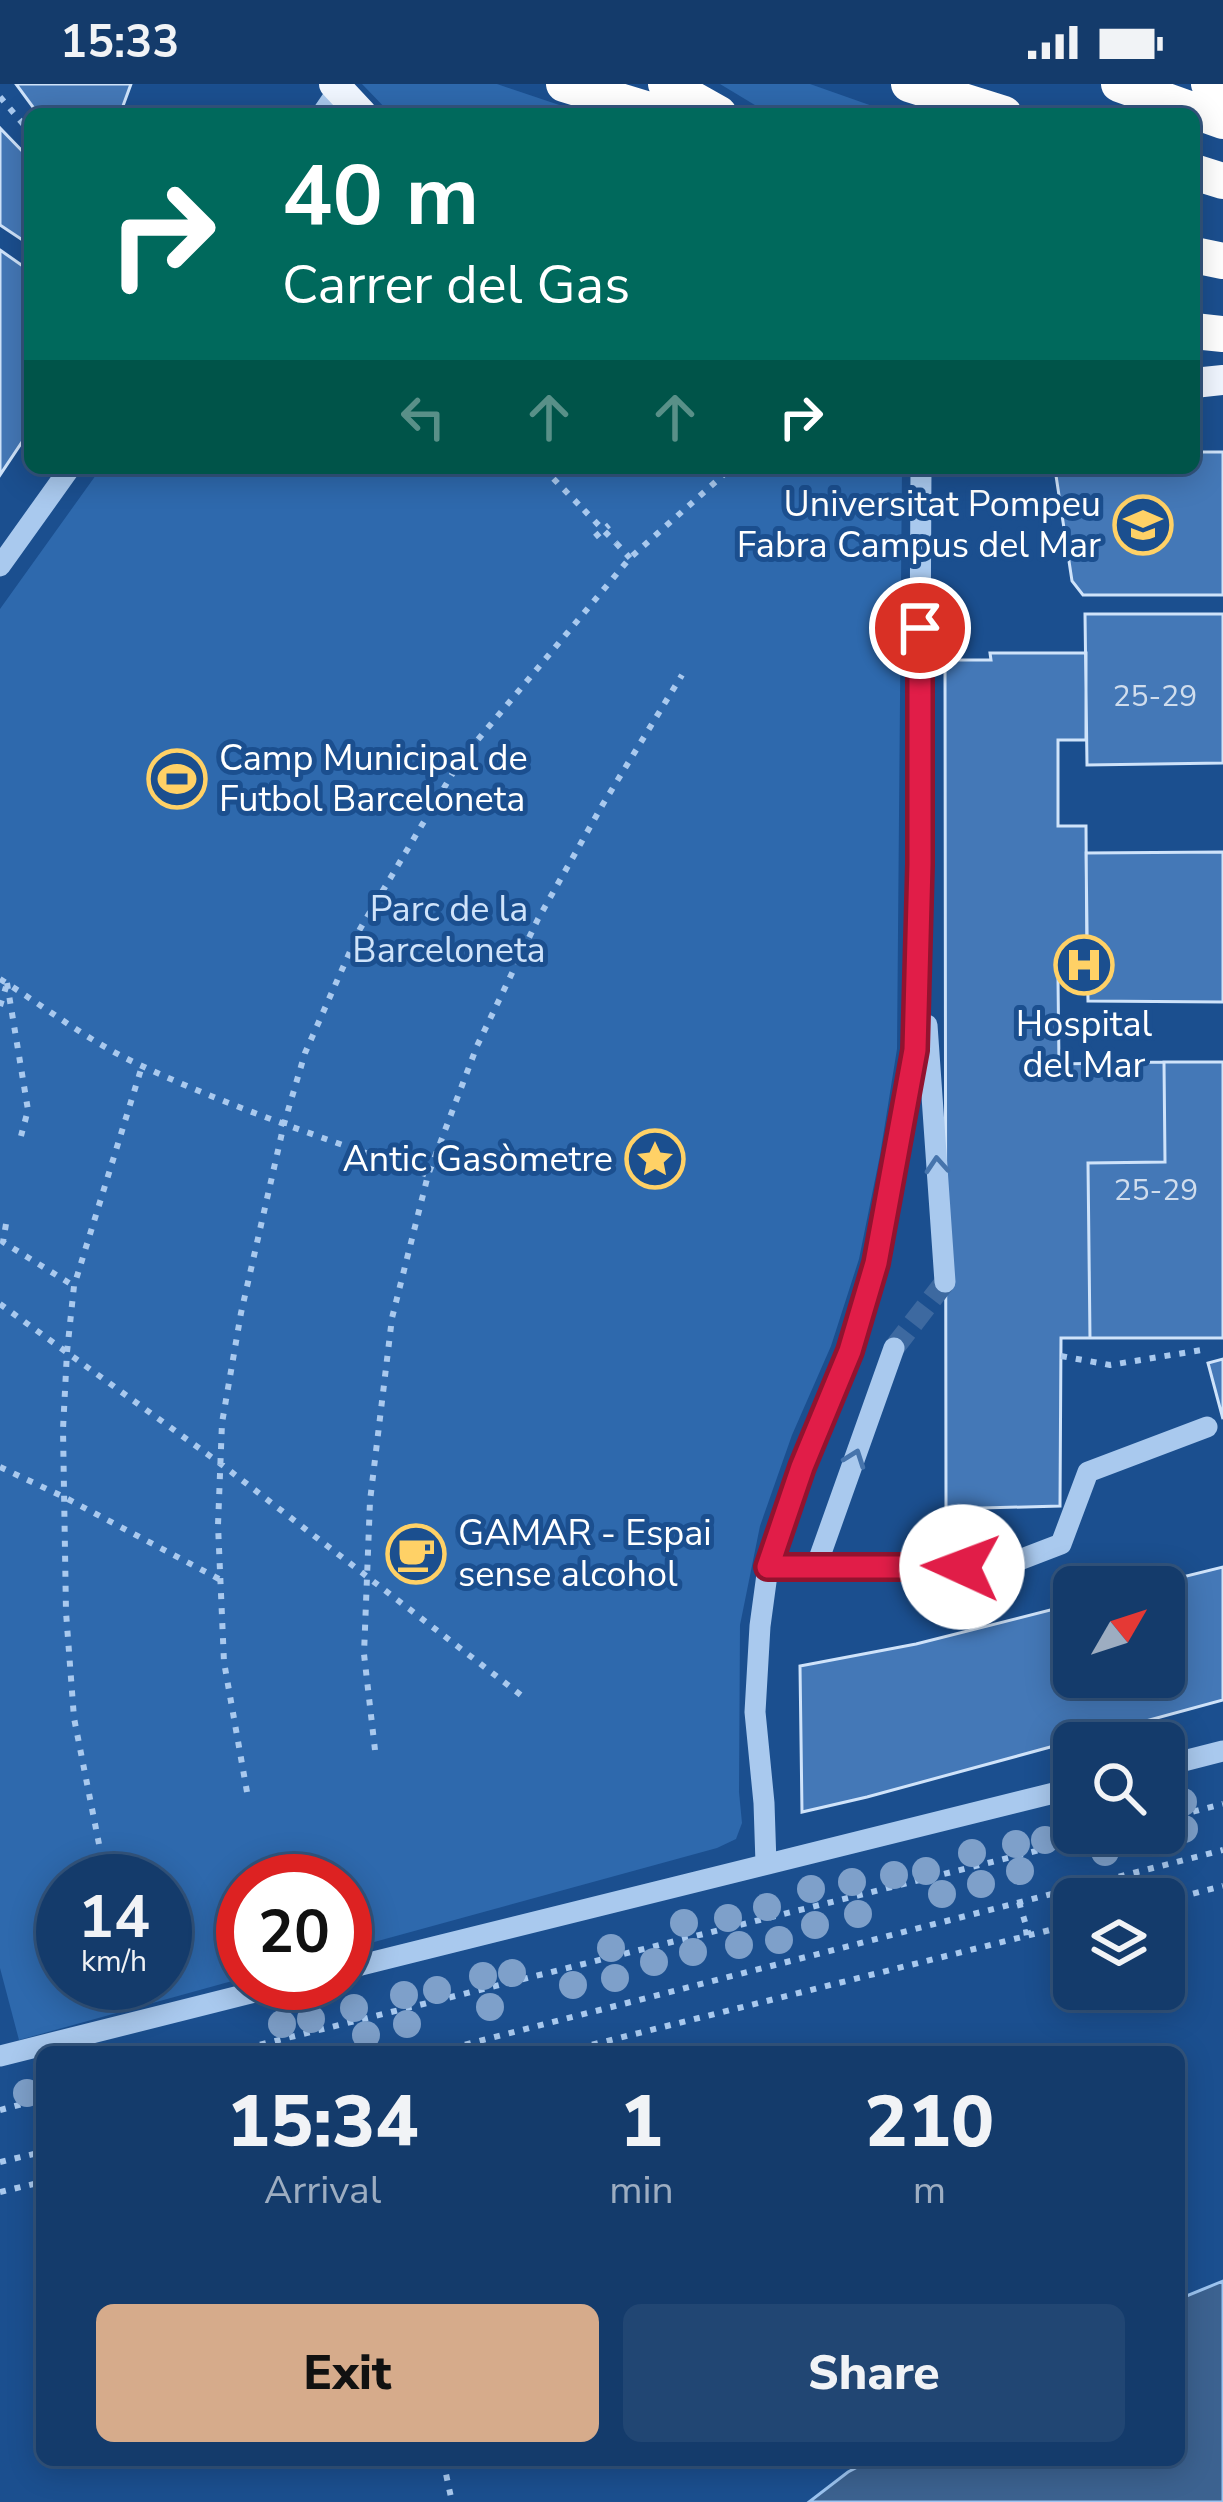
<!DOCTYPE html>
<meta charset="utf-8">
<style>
body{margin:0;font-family:"Nunito Sans",sans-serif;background:#214673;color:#f1f3f6;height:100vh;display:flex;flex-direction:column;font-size:45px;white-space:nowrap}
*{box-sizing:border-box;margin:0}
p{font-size:39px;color:#9dadc1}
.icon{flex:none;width:66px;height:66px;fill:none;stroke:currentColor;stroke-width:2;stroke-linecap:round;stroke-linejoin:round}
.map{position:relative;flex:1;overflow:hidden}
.panel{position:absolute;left:36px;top:1962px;width:1149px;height:420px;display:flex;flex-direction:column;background:#143b6b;border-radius:18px;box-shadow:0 6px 30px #0003,0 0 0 3px #33557e}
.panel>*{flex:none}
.banner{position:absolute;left:24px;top:24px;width:1176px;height:366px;border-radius:18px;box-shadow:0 6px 30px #0003,0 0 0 3px #33557e;background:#00695c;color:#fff;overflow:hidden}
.needle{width:78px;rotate:51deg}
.fabs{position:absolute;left:1053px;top:1482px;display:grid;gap:24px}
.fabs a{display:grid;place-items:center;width:132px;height:132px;border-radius:18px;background:#143b6b;box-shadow:0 6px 30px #0003,0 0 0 3px #33557e;font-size:60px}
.speed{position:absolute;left:36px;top:1770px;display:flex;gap:24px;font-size:60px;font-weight:700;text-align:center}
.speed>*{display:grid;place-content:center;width:156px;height:156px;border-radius:50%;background:#143b6b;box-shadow:0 6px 30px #0003,0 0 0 3px #33557e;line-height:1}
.speed small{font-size:30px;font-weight:400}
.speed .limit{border:18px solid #d22;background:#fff;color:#111}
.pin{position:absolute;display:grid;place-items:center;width:102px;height:102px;color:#fff;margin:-51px;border:6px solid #fff;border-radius:50%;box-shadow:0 3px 12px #0007}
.me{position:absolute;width:132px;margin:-66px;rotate:272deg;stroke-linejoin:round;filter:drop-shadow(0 0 9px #0008)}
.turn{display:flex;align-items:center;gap:42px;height:252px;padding:0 60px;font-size:54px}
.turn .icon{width:156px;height:156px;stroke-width:2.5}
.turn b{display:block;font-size:84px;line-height:102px}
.lanes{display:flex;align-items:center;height:114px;padding:0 60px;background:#0003;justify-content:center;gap:60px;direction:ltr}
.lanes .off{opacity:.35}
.eta{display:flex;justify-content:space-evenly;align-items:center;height:204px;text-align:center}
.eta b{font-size:72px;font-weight:800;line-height:84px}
.cta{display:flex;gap:24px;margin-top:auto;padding:24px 60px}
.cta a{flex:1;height:138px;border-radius:18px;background:#d6ab8b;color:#111;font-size:48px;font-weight:800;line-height:138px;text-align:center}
.cta a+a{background:#214673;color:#f1f3f6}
.status{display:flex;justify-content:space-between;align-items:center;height:84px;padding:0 60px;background:#143b6b;direction:ltr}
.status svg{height:33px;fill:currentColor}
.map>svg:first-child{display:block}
.green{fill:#2e69ad;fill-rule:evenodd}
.water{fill:#3c6290;stroke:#9cc4f0;stroke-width:3}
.building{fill:#4478b7;stroke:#cfe3fa;stroke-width:3}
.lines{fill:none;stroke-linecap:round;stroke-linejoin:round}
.minor-tunnel{stroke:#3d69a0;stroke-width:21;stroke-dasharray:21 10;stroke-linecap:butt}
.path{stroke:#a9c9ee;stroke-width:6;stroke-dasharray:6 9;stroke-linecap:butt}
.minor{stroke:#a9c9ee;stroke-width:21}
.major{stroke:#f0f6ff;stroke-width:30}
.highway{stroke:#fff;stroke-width:36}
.path-bridge{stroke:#a9c9ee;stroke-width:6;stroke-dasharray:6 9;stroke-linecap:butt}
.tree{fill:#7ea0ca}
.oneway{stroke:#4674ac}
.route-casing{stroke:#92132f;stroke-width:30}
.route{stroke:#e11d48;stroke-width:21}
.labels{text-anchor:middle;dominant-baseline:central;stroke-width:10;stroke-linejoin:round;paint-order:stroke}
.number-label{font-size:30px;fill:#d0dded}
.poi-label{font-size:36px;fill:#fff;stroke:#1b4f8f;text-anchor:end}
.park-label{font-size:36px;fill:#cfe3fa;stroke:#1b4f8f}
</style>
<div class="status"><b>15:33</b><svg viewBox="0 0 49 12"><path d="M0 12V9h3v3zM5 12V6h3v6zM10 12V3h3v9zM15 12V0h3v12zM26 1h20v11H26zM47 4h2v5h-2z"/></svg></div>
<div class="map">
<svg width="1223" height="2418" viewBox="0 0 1223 2418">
<rect width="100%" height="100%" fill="#1b4f8f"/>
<path class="green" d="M362,0H497L586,30H391Z
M720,0H810L895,30H770Z
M101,384H902L897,965L880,1071L859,1175L831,1262L792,1351L760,1442L740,1541L739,1708L742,1739L736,1755L717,1764L345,1866V1797H243V1894L19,1956L0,1884V525ZM63,1797H165V1899H63Z"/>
<path class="water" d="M1223,2197V2418H809L848,2388L871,2376H1179V2215Z"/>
<path class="building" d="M16,0H131L120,30H38Z
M0,44L29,74L30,70V161L0,141Z
M0,166L30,187V346L0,391Z
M1194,368H1223V511H1083L1072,497L1055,385L1194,384Z
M1085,530H1223V679L1087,681Z
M990,569H1086V656H1058V742H1086L1087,895H1058L1059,980L1164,978L1165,1078L1088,1079L1090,1254H1061L1060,1422L946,1425L945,576H991Z
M1223,768V918L1088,917L1086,769Z
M1164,978H1223V1254H1090L1088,1079L1165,1078Z
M1223,1275V1335L1208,1279Z
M422,1449L426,1490L410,1491L407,1450Z
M1223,1483V1616L867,1713L802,1728L800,1582L916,1560L1074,1520V1593H1164V1503H1142Z"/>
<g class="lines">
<path class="minor-tunnel" d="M894,1264L945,1198"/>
<path class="path" d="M0,13L30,48
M543,384L584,426
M595,453L609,441
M616,459L630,474
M0,895C48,925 91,959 142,982C234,1025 333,1057 428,1091
M7,899L28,1026L21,1052
M0,922L6,903
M6,1140L3,1158L74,1202
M0,1220L221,1380L526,1615
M1061,1272L1110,1281L1208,1265
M0,1383L64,1413L219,1495
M375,1666L364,1570L370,1417L392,1234L428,1091L477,962L538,835L603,720L682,591
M247,1708L224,1578L218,1441L222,1339L241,1229L284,1040L305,969L360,845L460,677L630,474L731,384
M1164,1735L1223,1720
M99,1760L74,1634L66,1528L63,1345L67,1268L74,1202L142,982
M1164,1817L1223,1802
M1019,1818L1028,1848L1021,1849
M231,1968L1108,1749
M436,1968L1223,1766
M563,1968L1074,1840
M0,2026L42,2015
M0,2078L42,2068
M0,2108L42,2098
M443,2376L452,2418"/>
<path class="minor" d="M322,30L339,5
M0,482L70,384
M927,941L945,1198
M768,1483L927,1481L996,1485L1061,1460L1088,1388L1207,1343
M816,1483L894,1264
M1164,1682L1223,1667
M766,1780L764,1719L755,1628L760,1542L768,1483L802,1383L850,1267L876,1179L915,966L919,780L921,384
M345,1885L1074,1704
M0,1972L291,1899"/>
<path class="major" d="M334,0L362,30
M1194,299L1223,296"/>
<path class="highway" d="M564,0L662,30
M666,0L719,30
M909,0L1004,30
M1119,0L1223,37
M1209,0L1223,4
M1194,88L1223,97
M1194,171L1223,177
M1194,247L1223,250"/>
<path class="path-bridge" d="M584,426L616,459"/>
</g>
<g class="tree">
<circle cx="1183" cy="1718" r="14"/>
<circle cx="1184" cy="1745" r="14"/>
<circle cx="1045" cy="1756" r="14"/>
<circle cx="1016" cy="1760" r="14"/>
<circle cx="1105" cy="1768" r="14"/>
<circle cx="972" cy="1769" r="14"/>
<circle cx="926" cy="1787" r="14"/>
<circle cx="1020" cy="1787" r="14"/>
<circle cx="894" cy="1791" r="14"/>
<circle cx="852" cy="1798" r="14"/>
<circle cx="981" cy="1800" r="14"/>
<circle cx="811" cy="1805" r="14"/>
<circle cx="942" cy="1810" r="14"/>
<circle cx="767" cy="1823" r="14"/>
<circle cx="858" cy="1830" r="14"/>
<circle cx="728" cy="1834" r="14"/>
<circle cx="684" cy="1839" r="14"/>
<circle cx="815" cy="1841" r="14"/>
<circle cx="779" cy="1856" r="14"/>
<circle cx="739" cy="1861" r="14"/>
<circle cx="611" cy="1864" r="14"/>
<circle cx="693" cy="1868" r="14"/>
<circle cx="654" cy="1878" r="14"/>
<circle cx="512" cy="1889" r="14"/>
<circle cx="483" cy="1892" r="14"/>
<circle cx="615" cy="1894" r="14"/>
<circle cx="573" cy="1901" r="14"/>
<circle cx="437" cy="1906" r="14"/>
<circle cx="404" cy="1911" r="14"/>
<circle cx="490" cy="1923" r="14"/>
<circle cx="354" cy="1924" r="14"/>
<circle cx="311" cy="1935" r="14"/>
<circle cx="282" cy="1940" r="14"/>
<circle cx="407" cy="1940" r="14"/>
<circle cx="366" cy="1951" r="14"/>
<circle cx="27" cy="2009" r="14"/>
</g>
<defs><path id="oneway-chevron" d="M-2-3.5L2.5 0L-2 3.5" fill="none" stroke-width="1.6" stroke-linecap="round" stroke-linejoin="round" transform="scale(3)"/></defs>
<g class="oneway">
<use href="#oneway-chevron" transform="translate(937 1081) rotate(-94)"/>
<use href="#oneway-chevron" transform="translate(855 1374) rotate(-70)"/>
</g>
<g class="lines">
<g class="route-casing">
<path id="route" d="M920,544V780L915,966L876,1179L850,1267L802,1383L768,1483H962"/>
</g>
<use href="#route" class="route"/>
</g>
<defs>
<g id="university-ring" transform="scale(3)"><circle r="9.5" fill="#1b4f8f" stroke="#ffd166" stroke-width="1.5"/><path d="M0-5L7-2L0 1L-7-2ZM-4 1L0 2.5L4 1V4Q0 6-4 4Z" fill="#ffd166"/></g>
<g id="stadium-ring" transform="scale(3)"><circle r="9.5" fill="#1b4f8f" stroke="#ffd166" stroke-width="1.5"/><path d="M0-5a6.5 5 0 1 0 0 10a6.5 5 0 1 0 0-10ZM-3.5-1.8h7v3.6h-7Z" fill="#ffd166"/></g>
<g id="hospital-ring" transform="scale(3)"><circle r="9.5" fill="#1b4f8f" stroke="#ffd166" stroke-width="1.5"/><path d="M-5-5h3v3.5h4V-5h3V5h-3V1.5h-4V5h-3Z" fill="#ffd166"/></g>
<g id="sight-ring" transform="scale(3)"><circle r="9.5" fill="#1b4f8f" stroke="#ffd166" stroke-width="1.5"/><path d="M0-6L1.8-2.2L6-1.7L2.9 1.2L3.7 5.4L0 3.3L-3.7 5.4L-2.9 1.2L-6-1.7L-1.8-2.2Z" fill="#ffd166"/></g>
<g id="cafe-ring" transform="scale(3)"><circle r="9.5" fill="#1b4f8f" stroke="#ffd166" stroke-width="1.5"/><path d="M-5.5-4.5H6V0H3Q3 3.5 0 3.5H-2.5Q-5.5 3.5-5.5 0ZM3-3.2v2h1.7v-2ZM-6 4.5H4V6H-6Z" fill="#ffd166"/></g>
</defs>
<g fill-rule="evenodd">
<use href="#university-ring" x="1143" y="441"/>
<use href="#stadium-ring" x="177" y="695"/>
<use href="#hospital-ring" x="1084" y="881"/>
<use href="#sight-ring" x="655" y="1075"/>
<use href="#cafe-ring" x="416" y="1470"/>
</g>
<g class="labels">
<g class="number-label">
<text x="1155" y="612">25-29</text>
<text x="1156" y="1106">25-29</text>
</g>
<g class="poi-label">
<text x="1101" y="420">Universitat Pompeu<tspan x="1101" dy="41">Fabra Campus del Mar</tspan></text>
<text x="219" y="674" text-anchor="start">Camp Municipal de<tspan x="219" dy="41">Futbol Barceloneta</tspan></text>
<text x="1084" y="940" text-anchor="middle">Hospital<tspan x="1084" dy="41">del Mar</tspan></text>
<text x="613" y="1075">Antic Gasòmetre</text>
<text x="458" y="1449" text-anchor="start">GAMAR - Espai<tspan x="458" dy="41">sense alcohol</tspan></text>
</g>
<g class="park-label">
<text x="449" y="825">Parc de la<tspan x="449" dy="41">Barceloneta</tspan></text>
</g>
</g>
</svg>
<div class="fabs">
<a><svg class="needle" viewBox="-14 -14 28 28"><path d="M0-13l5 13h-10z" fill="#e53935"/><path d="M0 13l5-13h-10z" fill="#9dadc1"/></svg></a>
<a><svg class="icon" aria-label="search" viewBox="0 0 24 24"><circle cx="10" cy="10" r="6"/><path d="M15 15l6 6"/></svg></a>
<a><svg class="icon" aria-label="layers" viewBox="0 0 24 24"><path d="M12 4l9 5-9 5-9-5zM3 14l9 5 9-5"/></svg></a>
</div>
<div class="speed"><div>14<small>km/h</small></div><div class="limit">20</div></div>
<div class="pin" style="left:920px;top:544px;background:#d93025"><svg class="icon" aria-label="arrive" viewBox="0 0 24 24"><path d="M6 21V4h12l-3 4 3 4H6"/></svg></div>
<svg class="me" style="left:962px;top:1483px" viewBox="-20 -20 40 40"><circle r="19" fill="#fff"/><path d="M0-13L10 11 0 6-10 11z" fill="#e11d48"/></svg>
<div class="banner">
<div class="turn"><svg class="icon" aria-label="right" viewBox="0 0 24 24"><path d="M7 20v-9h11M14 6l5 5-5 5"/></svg><div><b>40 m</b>Carrer del Gas</div></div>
<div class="lanes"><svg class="icon off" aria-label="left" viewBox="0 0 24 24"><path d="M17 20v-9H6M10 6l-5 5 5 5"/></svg><svg class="icon off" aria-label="ahead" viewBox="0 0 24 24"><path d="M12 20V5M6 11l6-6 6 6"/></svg><svg class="icon off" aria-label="ahead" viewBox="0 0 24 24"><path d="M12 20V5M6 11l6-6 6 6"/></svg><svg class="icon" aria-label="right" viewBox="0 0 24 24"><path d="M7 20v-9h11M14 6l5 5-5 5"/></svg></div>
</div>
<section class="panel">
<div class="eta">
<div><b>15:34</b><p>Arrival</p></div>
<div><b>1</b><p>min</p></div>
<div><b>210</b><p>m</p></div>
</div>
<div class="cta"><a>Exit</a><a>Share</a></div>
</section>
</div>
